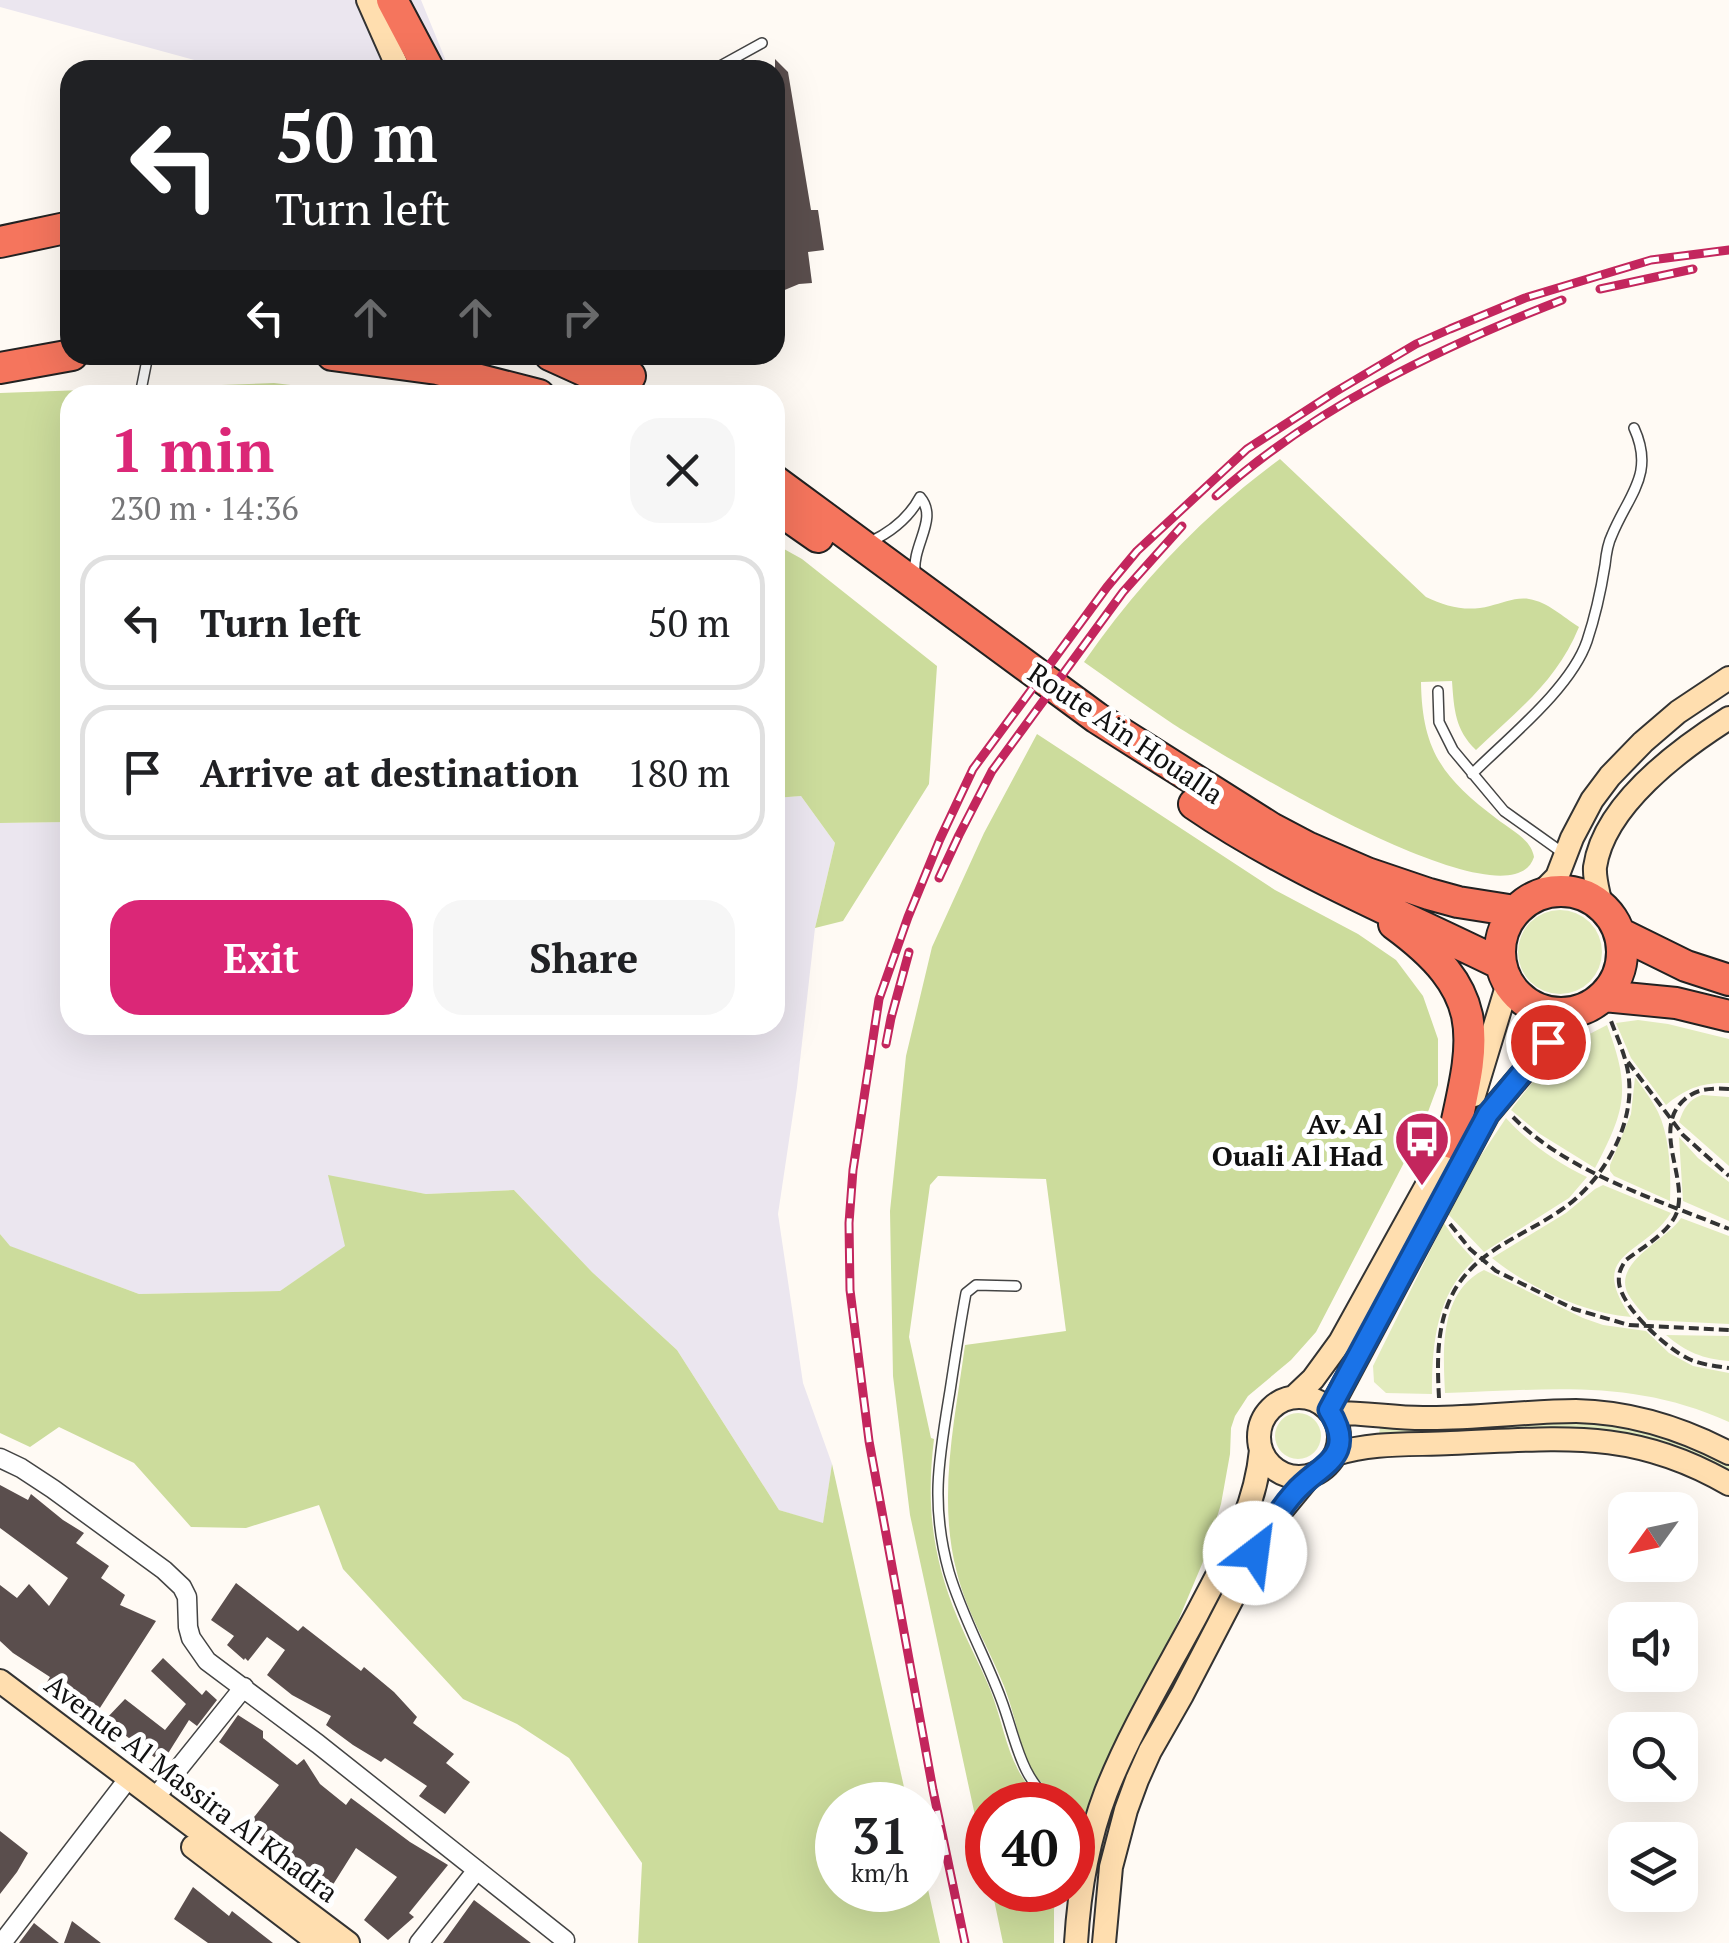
<!DOCTYPE html>
<meta charset="utf-8">
<style>
body{margin:0;font-family:"PT Serif",serif;background:#f6f6f6;color:#202124;height:100vh;display:flex;flex-direction:column;font-size:38px;white-space:nowrap}
*{box-sizing:border-box;margin:0}
p{font-size:32px;color:#757577}
.icon{flex:none;width:55px;height:55px;fill:none;stroke:currentColor;stroke-width:2;stroke-linecap:round;stroke-linejoin:round}
.map{position:relative;flex:1;overflow:hidden}
.side{position:absolute;left:60px;top:385px;width:725px;height:650px;display:flex;flex-direction:column;background:#fff;border-radius:30px;box-shadow:0 10px 40px #0002}
.side>*{flex:none}
.hud{position:absolute;left:60px;top:60px;width:725px;height:305px;border-radius:30px;box-shadow:0 10px 40px #0002;background:#202124;color:#fff;overflow:hidden}
.needle{width:65px;rotate:237deg}
.controls{position:absolute;left:1608px;top:1492px;display:grid;gap:20px}
.controls a{display:grid;place-items:center;width:90px;height:90px;border-radius:20px;background:#fff;box-shadow:0 10px 40px #0002;font-size:50px}
.speed{position:absolute;left:815px;top:1782px;display:flex;gap:20px;font-size:50px;font-weight:700;text-align:center}
.speed>*{display:grid;place-content:center;width:130px;height:130px;border-radius:50%;background:#fff;box-shadow:0 10px 40px #0002;line-height:1}
.speed small{font-size:25px;font-weight:400}
.speed .limit{border:15px solid #d22;background:#fff;color:#111}
.pin{position:absolute;display:grid;place-items:center;width:85px;height:85px;color:#fff;margin:-42px;border:5px solid #fff;border-radius:50%;box-shadow:0 2px 10px #0007}
.me{position:absolute;width:110px;margin:-55px;rotate:30deg;stroke-linejoin:round;filter:drop-shadow(0 0 8px #0008)}
.turn{display:flex;align-items:center;gap:35px;height:210px;padding:0 50px;font-size:45px}
.turn .icon{width:130px;height:130px;stroke-width:2.5}
.turn b{display:block;font-size:70px;line-height:85px}
.lanes{display:flex;align-items:center;height:95px;padding:0 50px;background:#0003;justify-content:center;gap:50px;direction:ltr}
.lanes .off{opacity:.35}
.round{display:grid;place-items:center;flex:none;width:105px;height:105px;border-radius:30px;background:#f6f6f6}
.overview{display:flex;align-items:center;justify-content:space-between;height:170px;padding:0 50px}
h1{font-size:60px;font-weight:600;line-height:75px;color:#db2777}
.cta{display:flex;gap:20px;margin-top:auto;padding:20px 50px}
.cta a{flex:1;height:115px;border-radius:30px;background:#db2777;color:#fff;font-size:40px;font-weight:600;line-height:115px;text-align:center}
.cta a+a{background:#f6f6f6;color:#202124}
ul{padding:0;list-style:none}
li{display:flex;align-items:center;gap:30px;height:135px;margin:0 20px 15px;padding:0 30px;border:5px solid #e0e0e0;border-radius:30px}
li div{flex:1}
li b{display:block;font-size:38px}
li em{font-style:normal}
.map>svg:first-child{display:block}
.industrial{fill:#ebe6ef}
.green{fill:#e2ebbd}
.forest{fill:#ccdc9c}
.building{fill:#5a4e4d}
.lines{fill:none;stroke-linecap:round;stroke-linejoin:round}
.lane-casing{stroke:#444;stroke-width:12}
.street-casing{stroke:#444;stroke-width:21}
.secondary-casing{stroke:#333;stroke-width:26}
.highway-casing{stroke:#222;stroke-width:34}
.path{stroke:#333;stroke-width:4;stroke-dasharray:10 5;stroke-linecap:butt}
.lane{stroke:#fff;stroke-width:9}
.street{stroke:#fff;stroke-width:18}
.secondary{stroke:#ffdeaf;stroke-width:22}
.highway{stroke:#f5755d;stroke-width:30}
.rail-casing{stroke:#c3265d;stroke-width:9}
.rail{stroke:#fff;stroke-width:5;stroke-dasharray:15;stroke-linecap:butt}
.route-casing{stroke:#114b97;stroke-width:25}
.route{stroke:#1a73e8;stroke-width:18}
.labels{text-anchor:middle;dominant-baseline:central;stroke-width:10;stroke-linejoin:round;paint-order:stroke}
.street-label{font-size:28px;fill:#111;stroke:#fff}
.poi-label{font-size:28px;font-weight:bold;fill:#111;stroke:#fff;text-anchor:end}
</style>
<div class="map">
<svg width="1729" height="1943" viewBox="0 0 1729 1943">
<rect width="100%" height="100%" fill="#fffaf4"/>
<path class="industrial" d="M0,0H421L446,61L434,70H231L0,7Z
M801,796L835,843L815,928L797,1087L778,1214L803,1383L832,1464L823,1524L779,1510L677,1350L592,1272L514,1190L426,1194L329,1176L346,1246L280,1291L139,1294L9,1246L0,1234V823L70,822V1025H775V798Z"/>
<path class="green" d="M1518 952a42 42 0 1 1 84 0a42 42 0 1 1-84 0Z
M1638,1020L1668,1024L1729,1039V1083C1703,1082 1686,1088 1666,1105L1631,1058L1616,1023Z
M1607,1025C1631,1089 1626,1109 1595,1168L1540,1134L1511,1110C1542,1069 1560,1048 1607,1025Z
M1635,1077C1643,1088 1652,1100 1658,1112C1670,1137 1671,1173 1670,1201L1614,1176L1610,1171V1165L1631,1114Z
M1702,1095L1729,1097V1166L1679,1122C1684,1108 1688,1100 1702,1095Z
M1506,1118C1530,1144 1556,1162 1587,1177L1569,1198L1484,1252L1448,1214L1478,1160Z
M1679,1137L1698,1158L1729,1182V1221L1683,1201Z
M1603,1185L1671,1213C1642,1257 1586,1252 1631,1317C1586,1314 1527,1287 1492,1258L1566,1213L1595,1189Z
M1681,1218L1729,1236V1324L1648,1320C1642,1312 1633,1303 1628,1294C1612,1262 1666,1241 1681,1218Z
M1444,1223L1454,1238L1474,1260C1436,1295 1432,1344 1432,1394L1386,1393L1374,1382L1373,1366Z
M1484,1270L1583,1318L1603,1325L1646,1331L1669,1353L1693,1366L1729,1373V1422C1632,1378 1548,1390 1445,1393C1443,1351 1439,1292 1484,1270Z
M1666,1335L1729,1336V1361C1703,1359 1686,1352 1666,1335Z
M1275 1436a23 23 0 1 1 46 0a23 23 0 1 1-46 0Z
M1575,1422L1627,1426L1701,1449L1729,1465V1473L1675,1447L1627,1434L1379,1435L1380,1426Z"/>
<path class="forest" d="M274,383L374,395H70V822L0,823V393Z
M1280,459L1426,597C1447,607 1467,612 1490,606C1503,603 1515,597 1529,599C1548,602 1563,617 1579,627C1557,681 1518,710 1476,750C1455,730 1454,709 1452,681L1421,682C1422,751 1443,778 1497,819C1511,830 1531,839 1534,857C1510,934 1214,750 1173,724C1143,704 1114,683 1084,662C1139,583 1202,516 1280,459Z
M775,544L802,559L937,666L929,784L843,921L815,928L835,843L801,796L775,798Z
M1037,734L1275,890L1358,934L1396,960L1423,996L1438,1039V1085L1422,1128L1316,1332L1291,1360L1248,1396L1235,1416L1231,1428L1230,1454L1221,1504L1205,1557L1178,1621L1087,1813C1014,1778 1029,1753 1004,1686C989,1648 967,1613 957,1573C937,1498 955,1420 965,1345L1066,1331L1046,1179L938,1176L930,1185L909,1337L931,1438L934,1439C926,1505 932,1557 958,1619C968,1643 980,1665 990,1689C1008,1736 1006,1767 1045,1805H988L987,1871L910,1515L893,1376L890,1211L906,1056L932,947L984,833Z
M328,1175L426,1194L514,1190L592,1272L677,1350L779,1510L823,1523L832,1464L908,1805H838V1890H922L923,1867L940,1943H638L642,1863L569,1758L517,1724L463,1699L343,1569L319,1505L246,1528L191,1527L134,1463L59,1427L30,1447L0,1433V1234L10,1246L139,1294L280,1291L345,1246Z
M992,1890H1056L1054,1910V1943H1003Z"/>
<path class="building" d="M775,59L788,72L811,210H818L824,250L808,252L812,283L799,284L775,294Z
M0,1485L28,1500L31,1494L63,1520L84,1533L76,1543L109,1566L101,1578L125,1595L120,1605L156,1621L96,1714L47,1682L50,1677L13,1653L0,1641V1585L17,1598L29,1584L49,1606L68,1578L0,1528Z
M236,1583L298,1631L303,1626L361,1671L364,1667L394,1692L417,1717L413,1723L454,1754L446,1763L470,1782L445,1814L419,1796L427,1786L385,1758L381,1762L353,1745L326,1725L331,1716L292,1695L267,1675L285,1650L267,1637L248,1661L245,1658L244,1660L227,1645L234,1636L211,1620Z
M163,1658L202,1695L206,1690L217,1700L197,1726L189,1720L162,1763L105,1720L125,1699L165,1730L186,1704L151,1671Z
M238,1715L263,1731V1738L297,1765L304,1759L320,1784L346,1805L351,1798L410,1842L448,1865L409,1913L414,1917L388,1940L364,1920L397,1877L356,1848L329,1891L303,1869L305,1865L244,1830L279,1785L219,1742Z
M0,1831L28,1853L17,1872L0,1894Z
M193,1887L229,1916L232,1911L273,1943H208L174,1919Z
M474,1900L531,1943H443Z
M72,1921L101,1943H64Z
M34,1923L59,1943H19Z"/>
<g class="lines">
<g class="lane-casing">
<path id="lane" d="M713,70L762,43
M140,395L148,355
M870,542C891,532 909,518 920,497C939,519 912,544 915,573
M1438,691L1439,722L1453,750L1504,811L1563,853
M1472,774C1508,738 1571,688 1587,641C1595,617 1601,590 1605,565C1606,555 1607,545 1612,535C1629,494 1655,474 1634,428
M1016,1286L976,1285L966,1293C960,1325 955,1358 950,1391C939,1458 930,1504 949,1572C962,1616 985,1656 1001,1699C1016,1738 1019,1778 1055,1805
M1072,1815L1094,1823"/>
</g>
<g class="street-casing">
<path id="street" d="M0,1458L21,1468L53,1489L164,1570L182,1587L187,1597L188,1627L191,1638L207,1661L318,1744L565,1940
M154,1799L244,1687
M2,1943L128,1779
M419,1943L477,1870"/>
</g>
<g class="secondary-casing">
<path id="secondary" d="M368,0L399,70
M1540,894L1557,877L1572,838L1592,800L1610,776L1643,742L1678,712L1729,678
M1601,906C1599,894 1594,879 1595,867C1604,805 1680,749 1729,718
M1474,1095L1508,983
M1294,1397L1313,1379L1340,1342L1458,1129
M1259 1437a40 40 0 1 1 80 0a40 40 0 1 1-80 0Z
M1329,1411L1488,1114L1574,1012
M1331,1413C1362,1412 1392,1418 1423,1418C1474,1419 1525,1411 1576,1411C1631,1412 1681,1428 1729,1453
M1336,1454C1372,1442 1413,1445 1451,1443C1558,1439 1631,1427 1729,1484
M0,1681L348,1943
M193,1847L319,1943
M1076,1943C1079,1893 1088,1839 1106,1792C1130,1731 1166,1672 1197,1614C1225,1559 1255,1513 1261,1450
M1104,1943L1111,1867L1126,1810L1137,1780L1150,1751L1182,1695L1272,1522L1310,1476"/>
</g>
<g class="highway-casing">
<path id="highway" d="M392,0L429,70
M0,242L70,227
M332,355L437,369L539,395
M550,355L583,370L630,395
M606,355L630,376
M0,368L72,355
M775,481L1097,718L1271,828L1307,847L1367,873L1429,894L1458,902L1515,911
M775,507L818,537
M1194,804C1289,869 1397,913 1501,964
M1500 952a61 61 0 1 1 122 0a61 61 0 1 1-122 0Z
M1394,924C1491,995 1475,1038 1452,1143
M1619,933L1686,966L1729,980
M1604,996L1676,1003L1729,1016"/>
</g>
<path class="path" d="M1628,1062L1683,1135L1729,1176
M1729,1089C1712,1088 1698,1088 1685,1099C1651,1128 1688,1176 1677,1212C1670,1232 1643,1247 1626,1260C1621,1267 1618,1273 1619,1283C1622,1308 1667,1349 1689,1359C1702,1365 1716,1366 1729,1368
M1513,1117C1568,1173 1656,1199 1729,1229
M1450,1224L1470,1249L1496,1271L1574,1309L1629,1325L1729,1330
M1439,1398C1437,1360 1436,1320 1457,1286C1482,1248 1525,1235 1561,1210C1603,1182 1637,1123 1628,1072C1625,1054 1617,1037 1611,1021"/>
<use href="#lane" class="lane"/>
<use href="#street" class="street"/>
<use href="#secondary" class="secondary"/>
<use href="#highway" class="highway"/>
<g class="rail-casing">
<path id="rail" d="M1600,289L1693,269
M1216,496C1315,407 1439,348 1562,300
M939,878L959,835L992,771L1123,592L1182,526
M886,1044L891,1018L909,952
M965,1943L933,1790L869,1441L850,1290L849,1223L853,1170L879,999L908,917L940,839L973,769L1107,587L1137,551L1247,449L1335,392L1416,344L1450,329L1525,298L1651,260L1729,250"/>
</g>
<use href="#rail" class="rail"/>
</g>
<g class="lines">
<g class="route-casing">
<path id="route" d="M1255,1553C1267,1532 1278,1511 1294,1493C1319,1464 1359,1458 1329,1410L1488,1114L1548,1042"/>
</g>
<use href="#route" class="route"/>
</g>
<defs>
<g id="bus-pin" transform="scale(2.875)"><path d="M0 17L-7.5 6A9.5 9.5 0 1 1 7.5 6Z" fill="#c3265d" stroke="#fff"/><path d="M-5-6H5V4H4V6H2V4H-2V6H-4V4H-5ZM-3.5-4V0h7V-4ZM-3.5 1.2v1.5H-2V1.2ZM2 1.2v1.5H3.5V1.2Z" fill="#fff"/></g>
</defs>
<g fill-rule="evenodd">
<use href="#bus-pin" x="1422" y="1139"/>
</g>
<g class="labels">
<g class="street-label">
<text transform="translate(1126 733) rotate(34)">Route Aïn Houalla</text>
<text transform="translate(192 1788) rotate(37)">Avenue Al Massira Al Khadra</text>
</g>
<g class="poi-label">
<text x="1383" y="1123">Av. Al<tspan x="1383" dy="32">Ouali Al Had</tspan></text>
</g>
</g>
</svg>
<div class="controls">
<a><svg class="needle" viewBox="-14 -14 28 28"><path d="M0-13l5 13h-10z" fill="#e53935"/><path d="M0 13l5-13h-10z" fill="#757577"/></svg></a>
<a><svg class="icon" aria-label="sound" viewBox="0 0 24 24"><path d="M4 9h4l5-4v14l-5-4H4zM17 9q2 3 0 6"/></svg></a>
<a><svg class="icon" aria-label="search" viewBox="0 0 24 24"><circle cx="10" cy="10" r="6"/><path d="M15 15l6 6"/></svg></a>
<a><svg class="icon" aria-label="layers" viewBox="0 0 24 24"><path d="M12 4l9 5-9 5-9-5zM3 14l9 5 9-5"/></svg></a>
</div>
<div class="speed"><div>31<small>km/h</small></div><div class="limit">40</div></div>
<div class="pin" style="left:1548px;top:1042px;background:#d93025"><svg class="icon" aria-label="arrive" viewBox="0 0 24 24"><path d="M6 21V4h12l-3 4 3 4H6"/></svg></div>
<svg class="me" style="left:1255px;top:1553px" viewBox="-20 -20 40 40"><circle r="19" fill="#fff"/><path d="M0-13L10 11 0 6-10 11z" fill="#1a73e8"/></svg>
<div class="hud">
<div class="turn"><svg class="icon" aria-label="left" viewBox="0 0 24 24"><path d="M17 20v-9H6M10 6l-5 5 5 5"/></svg><div><b>50 m</b>Turn left</div></div>
<div class="lanes"><svg class="icon" aria-label="left" viewBox="0 0 24 24"><path d="M17 20v-9H6M10 6l-5 5 5 5"/></svg><svg class="icon off" aria-label="ahead" viewBox="0 0 24 24"><path d="M12 20V5M6 11l6-6 6 6"/></svg><svg class="icon off" aria-label="ahead" viewBox="0 0 24 24"><path d="M12 20V5M6 11l6-6 6 6"/></svg><svg class="icon off" aria-label="right" viewBox="0 0 24 24"><path d="M7 20v-9h11M14 6l5 5-5 5"/></svg></div>
</div>
<section class="side">
<div class="overview"><div><h1>1 min</h1><p>230 m · 14:36</p></div><a class="round"><svg class="icon" aria-label="close" viewBox="0 0 24 24"><path d="M6 6l12 12M18 6L6 18"/></svg></a></div>
<ul>
<li><svg class="icon" aria-label="left" viewBox="0 0 24 24"><path d="M17 20v-9H6M10 6l-5 5 5 5"/></svg><div><b>Turn left</b></div><em>50 m</em></li>
<li><svg class="icon" aria-label="arrive" viewBox="0 0 24 24"><path d="M6 21V4h12l-3 4 3 4H6"/></svg><div><b>Arrive at destination</b></div><em>180 m</em></li>
</ul>
<div class="cta"><a>Exit</a><a>Share</a></div>
</section>
</div>
